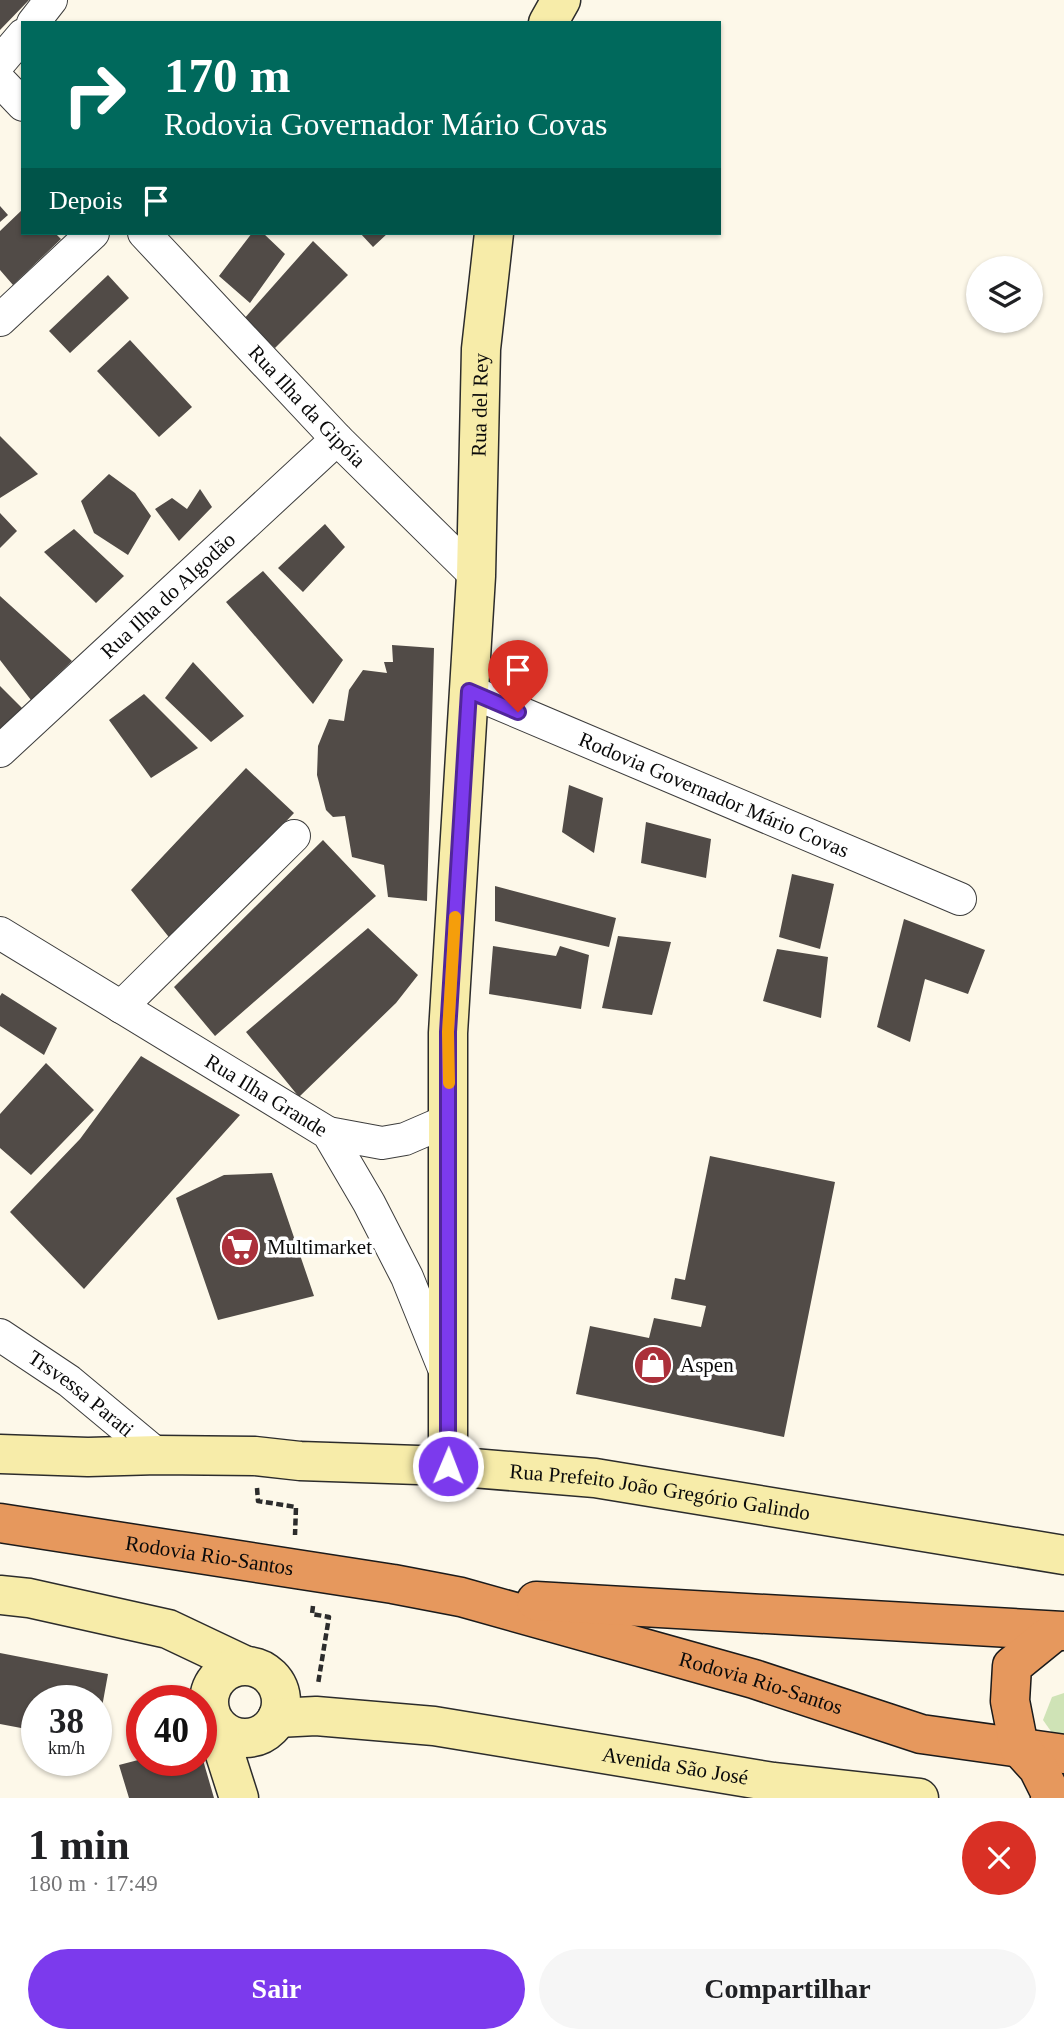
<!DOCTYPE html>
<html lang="pt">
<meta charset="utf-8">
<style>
body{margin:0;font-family:"Times New Roman",serif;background:#f6f6f6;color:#202124;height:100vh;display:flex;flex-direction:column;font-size:26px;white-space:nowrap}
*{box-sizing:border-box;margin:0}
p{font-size:23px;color:#757577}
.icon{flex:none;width:38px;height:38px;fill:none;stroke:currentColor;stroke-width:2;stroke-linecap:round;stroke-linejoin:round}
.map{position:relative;height:1798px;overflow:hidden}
.sheet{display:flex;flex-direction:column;background:#fff;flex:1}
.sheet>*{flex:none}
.hud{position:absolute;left:21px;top:21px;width:700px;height:214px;border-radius:0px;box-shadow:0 2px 5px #0004;background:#00695c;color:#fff;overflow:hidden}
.controls{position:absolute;left:966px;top:256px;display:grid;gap:14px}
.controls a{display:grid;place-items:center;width:77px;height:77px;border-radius:50%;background:#fff;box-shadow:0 2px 5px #0004;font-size:35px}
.speed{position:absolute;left:21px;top:1685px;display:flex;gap:14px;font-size:35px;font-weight:700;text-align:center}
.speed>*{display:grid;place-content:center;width:91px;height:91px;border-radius:50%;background:#fff;box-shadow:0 2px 5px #0004;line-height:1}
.speed small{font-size:18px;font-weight:400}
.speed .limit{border:10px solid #d22;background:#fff;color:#111}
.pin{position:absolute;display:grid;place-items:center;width:60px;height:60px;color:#fff;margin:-72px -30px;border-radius:50% 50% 50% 0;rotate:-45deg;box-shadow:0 0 7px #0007}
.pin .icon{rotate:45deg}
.me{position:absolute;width:77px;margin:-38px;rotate:1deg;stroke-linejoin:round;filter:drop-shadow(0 0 5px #0008)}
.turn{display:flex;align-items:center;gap:24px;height:147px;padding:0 28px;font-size:32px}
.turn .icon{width:91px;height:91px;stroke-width:2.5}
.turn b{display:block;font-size:49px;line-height:60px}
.then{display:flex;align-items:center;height:66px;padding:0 28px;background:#0003;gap:14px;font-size:26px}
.round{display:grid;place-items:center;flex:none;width:74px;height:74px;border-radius:37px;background:#f6f6f6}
.head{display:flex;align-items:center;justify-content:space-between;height:119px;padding:0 28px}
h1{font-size:42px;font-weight:800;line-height:52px}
.cta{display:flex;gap:14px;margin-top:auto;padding:14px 28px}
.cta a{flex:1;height:80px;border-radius:42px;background:#7c3aed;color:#fff;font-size:28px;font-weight:800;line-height:80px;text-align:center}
.cta a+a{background:#f6f6f6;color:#202124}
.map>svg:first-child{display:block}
.green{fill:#cfe3b6}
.building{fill:#514b47}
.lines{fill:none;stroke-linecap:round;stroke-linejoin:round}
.street-casing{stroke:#3d3d3d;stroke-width:34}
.secondary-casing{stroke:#2c2c2c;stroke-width:41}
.highway-casing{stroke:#1b1b1b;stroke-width:41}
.path{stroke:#2c2c2c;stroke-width:4.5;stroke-dasharray:7 3.5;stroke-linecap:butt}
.street{stroke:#fff;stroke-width:32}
.secondary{stroke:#f7eca9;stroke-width:38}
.highway{stroke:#e6985d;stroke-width:38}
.route-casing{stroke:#51269a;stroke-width:18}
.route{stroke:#7c3aed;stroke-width:12}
.slow{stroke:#f59e0b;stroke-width:12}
.labels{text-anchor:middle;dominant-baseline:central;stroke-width:7;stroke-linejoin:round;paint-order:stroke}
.street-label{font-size:21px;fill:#0a0a0a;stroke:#fff}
.poi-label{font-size:21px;fill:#0a0a0a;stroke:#fff;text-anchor:start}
</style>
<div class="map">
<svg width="1064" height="1798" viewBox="0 0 1064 1798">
<rect width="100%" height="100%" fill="#fdf8e9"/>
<path class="green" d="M1064,1693V1739L1055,1737L1043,1720L1052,1697Z"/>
<path class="building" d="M0,0H29L0,30Z
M0,206L8,215L0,222Z
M23,209V233H55L61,239L13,285L0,270V231Z
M252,233H263L285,254L250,303L219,276Z
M360,233H388L373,247Z
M313,241L348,275L275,348L243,320Z
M108,275L129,298L70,353L49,331Z
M130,340L192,407L159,437L97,371Z
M0,436L38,474L0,498Z
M109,474L135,493L151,516L128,555L94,533L81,501Z
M200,489L212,507L179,541L155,509L172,498L187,509Z
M0,513L17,531L0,548Z
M325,524L345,547L303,592L278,568Z
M74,529L124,576L96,603L44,552Z
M263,571L343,660L313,704L226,602Z
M0,596L72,661L31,700L0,660Z
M392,645L434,648L427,901L388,897L384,865L352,857L345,816L333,817L326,810L317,775L318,746L329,719L344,721L349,690L363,670L387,673L384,662H393Z
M193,662L244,716L211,742L165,698Z
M0,686L23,709L0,735Z
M144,694L198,748L151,778L109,720Z
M246,768L294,813L172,941L131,890Z
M569,785L603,798L594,853L562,832Z
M646,822L711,839L706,878L641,863Z
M323,840L376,896L215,1036L174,987Z
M792,874L834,884L820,949L779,937Z
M495,886L616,918L609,947L495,921Z
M904,919L985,950L968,994L925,979L910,1042L877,1027Z
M368,928L418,975L396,1003L299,1097L246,1032Z
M618,936L671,942L652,1015L602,1008Z
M493,946L556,956L560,946L589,955L581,1009L489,994Z
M777,949L828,957L821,1018L763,1001Z
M2,993L57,1028L44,1055L0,1026V996Z
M141,1056L240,1115L84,1289L10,1212L80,1139Z
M46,1063L94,1110L31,1175L0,1148V1114Z
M710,1156L835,1182L784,1437L576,1394L590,1326L649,1338L654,1318L701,1327L706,1306L671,1299L675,1278L685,1280Z
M272,1173L314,1296L218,1320L176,1198L224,1175Z
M0,1653L108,1674L98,1729L96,1701H37V1731L0,1724Z
M142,1759V1760H203L214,1798H129L119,1765Z"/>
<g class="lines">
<g class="street-casing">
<g id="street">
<path d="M33,23L51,0"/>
<path d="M0,62L23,35"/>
<path d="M0,81L23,105"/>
<path id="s1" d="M144,233L337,439L476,576"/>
<path d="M0,320L93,233"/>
<path id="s2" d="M469,691L960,899"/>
<path id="s3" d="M0,751L337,439"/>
<path id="s4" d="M0,933L328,1133L369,1203L407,1277L443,1366"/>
<path d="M121,1007L294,836"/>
<path d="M328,1133L382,1143L405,1139L449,1120"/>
<path id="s5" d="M0,1335L69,1381L158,1455"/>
</g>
</g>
<g class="secondary-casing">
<g id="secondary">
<path d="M548,23L561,0"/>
<path id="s6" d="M0,1454L88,1457L158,1455L255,1456L300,1461L448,1466L595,1478L1064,1555"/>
<path id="s7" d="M448,1466V1033L476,576L481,349L494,233"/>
<path d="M0,1595L29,1598L168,1629L244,1665"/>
<circle cx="245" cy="1702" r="36"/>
<path id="s8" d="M277,1718L316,1716L434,1726L773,1782L919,1798"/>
<path d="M215,1723L239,1798"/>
</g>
</g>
<g class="highway-casing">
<g id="highway">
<path id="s9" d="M0,1523L393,1584L461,1597L754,1679L921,1734L1064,1754"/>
<path d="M536,1601L1064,1631"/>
<path d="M1050,1798V1792L1038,1768L1019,1747L1010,1701L1012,1666L1054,1632"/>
</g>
</g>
<path class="path" d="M257,1488L258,1501L296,1507L295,1535
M313,1606L312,1614L329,1617L318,1684"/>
<use href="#street" class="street"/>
<use href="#secondary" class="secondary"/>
<use href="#highway" class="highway"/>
</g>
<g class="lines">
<g class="route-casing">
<path id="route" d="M448,1466V1032L469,691L518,712"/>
</g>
<use href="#route" class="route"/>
<path class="slow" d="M449,1083L448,1032L455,917"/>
</g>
<defs>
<g id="supermarket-disc" transform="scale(2.0125)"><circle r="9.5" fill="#ab303a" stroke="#fff"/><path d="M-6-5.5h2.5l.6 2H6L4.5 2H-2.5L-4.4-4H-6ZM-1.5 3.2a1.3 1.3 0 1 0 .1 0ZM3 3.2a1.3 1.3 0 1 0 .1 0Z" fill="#fff"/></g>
<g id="shop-disc" transform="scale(2.0125)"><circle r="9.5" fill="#ab303a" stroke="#fff"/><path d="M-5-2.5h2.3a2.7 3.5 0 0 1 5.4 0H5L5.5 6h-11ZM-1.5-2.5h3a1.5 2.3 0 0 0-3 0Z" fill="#fff"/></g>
</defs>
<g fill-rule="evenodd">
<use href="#supermarket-disc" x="240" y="1247"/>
<use href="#shop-disc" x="653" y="1365"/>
</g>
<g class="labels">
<g class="street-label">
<text stroke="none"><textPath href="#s7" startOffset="1062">Rua del Rey</textPath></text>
<text stroke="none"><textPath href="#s1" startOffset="238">Rua Ilha da Gipóia</textPath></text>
<text stroke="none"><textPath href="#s3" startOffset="229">Rua Ilha do Algodão</textPath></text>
<text stroke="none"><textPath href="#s2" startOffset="266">Rodovia Governador Mário Covas</textPath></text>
<text stroke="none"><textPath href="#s4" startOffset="312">Rua Ilha Grande</textPath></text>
<text stroke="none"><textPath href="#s5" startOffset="100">Trsvessa Parati</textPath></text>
<text stroke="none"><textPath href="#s6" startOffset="662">Rua Prefeito João Gregório Galindo</textPath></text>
<text stroke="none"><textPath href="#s9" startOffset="212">Rodovia Rio-Santos</textPath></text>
<text stroke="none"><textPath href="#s9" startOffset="779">Rodovia Rio-Santos</textPath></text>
<text stroke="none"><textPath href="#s8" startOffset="402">Avenida São José</textPath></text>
</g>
<g class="poi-label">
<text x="267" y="1247">Multimarket</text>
<text x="680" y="1365">Aspen</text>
</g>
</g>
</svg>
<div class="controls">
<a><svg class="icon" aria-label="layers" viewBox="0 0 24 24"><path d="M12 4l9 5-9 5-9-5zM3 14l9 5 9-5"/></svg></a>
</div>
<div class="speed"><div>38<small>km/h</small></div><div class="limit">40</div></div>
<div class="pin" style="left:518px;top:712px;background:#d93025"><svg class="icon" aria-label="arrive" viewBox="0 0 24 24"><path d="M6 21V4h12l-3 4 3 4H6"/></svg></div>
<svg class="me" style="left:448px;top:1466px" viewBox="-20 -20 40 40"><circle r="17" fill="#7c3aed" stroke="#fff" stroke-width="3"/><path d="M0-11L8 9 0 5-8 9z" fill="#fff"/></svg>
<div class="hud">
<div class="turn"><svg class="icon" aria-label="right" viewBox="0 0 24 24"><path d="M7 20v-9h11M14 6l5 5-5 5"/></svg><div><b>170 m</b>Rodovia Governador Mário Covas</div></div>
<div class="then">Depois<svg class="icon" aria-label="arrive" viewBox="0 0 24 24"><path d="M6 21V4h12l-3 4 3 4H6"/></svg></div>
</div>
</div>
<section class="sheet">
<div class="head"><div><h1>1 min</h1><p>180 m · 17:49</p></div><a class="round" style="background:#d93025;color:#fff"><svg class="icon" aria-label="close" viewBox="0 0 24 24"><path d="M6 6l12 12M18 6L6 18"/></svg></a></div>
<div class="cta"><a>Sair</a><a>Compartilhar</a></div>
</section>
